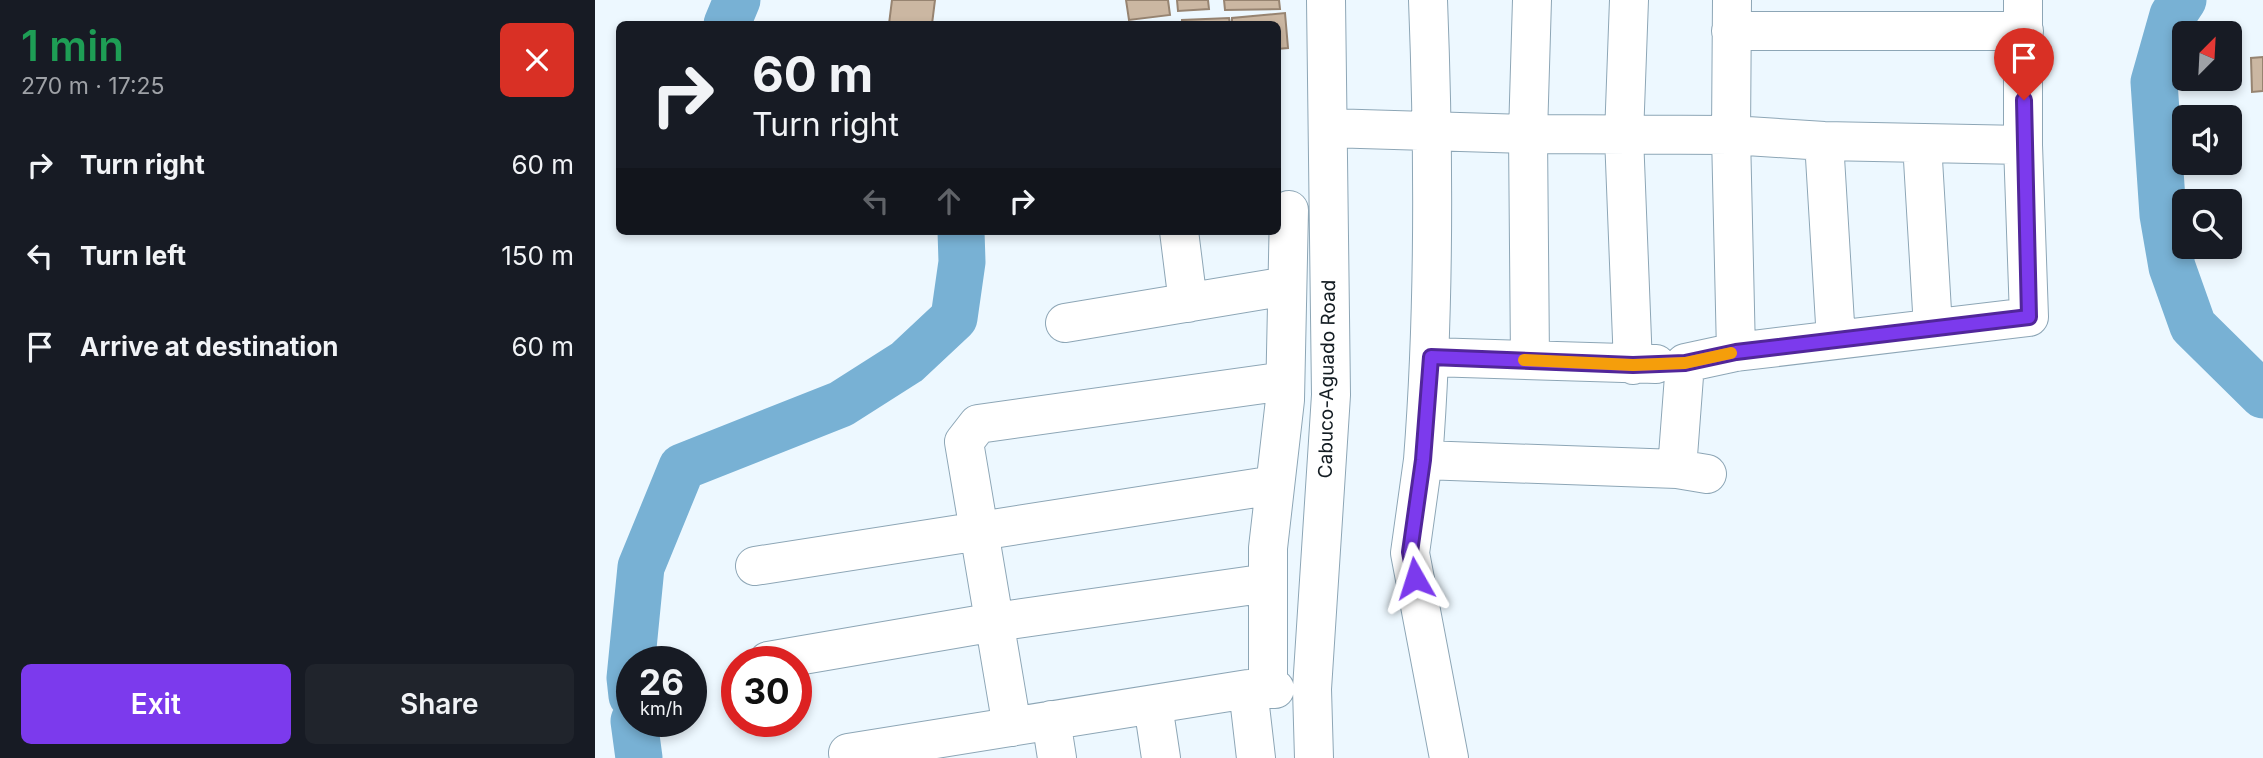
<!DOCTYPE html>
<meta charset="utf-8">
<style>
body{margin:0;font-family:Inter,sans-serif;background:#20242c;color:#f1f3f6;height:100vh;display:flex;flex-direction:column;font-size:26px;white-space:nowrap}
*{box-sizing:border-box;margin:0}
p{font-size:23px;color:#9ea1a6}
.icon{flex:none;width:38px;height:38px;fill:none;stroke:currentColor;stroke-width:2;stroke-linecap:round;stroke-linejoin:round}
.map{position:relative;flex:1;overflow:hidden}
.details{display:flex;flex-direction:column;background:#171b24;width:595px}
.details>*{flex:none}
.guide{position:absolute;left:21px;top:21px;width:665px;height:214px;border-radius:10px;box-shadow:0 4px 10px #0003;background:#171b24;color:#f1f3f6;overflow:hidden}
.needle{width:46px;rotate:24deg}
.tools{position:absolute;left:1577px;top:21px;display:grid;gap:14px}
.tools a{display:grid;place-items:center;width:70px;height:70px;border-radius:10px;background:#171b24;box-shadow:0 4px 10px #0003;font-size:35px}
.speed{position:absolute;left:21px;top:646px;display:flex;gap:14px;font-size:35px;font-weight:700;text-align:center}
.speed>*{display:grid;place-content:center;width:91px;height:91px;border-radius:50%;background:#171b24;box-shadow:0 4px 10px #0003;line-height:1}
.speed small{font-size:18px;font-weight:400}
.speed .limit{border:10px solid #d22;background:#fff;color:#111}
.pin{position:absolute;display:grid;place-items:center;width:60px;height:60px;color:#fff;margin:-72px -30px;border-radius:50% 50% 50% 0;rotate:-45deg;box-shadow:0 0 7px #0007}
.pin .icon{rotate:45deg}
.me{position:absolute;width:77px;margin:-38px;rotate:354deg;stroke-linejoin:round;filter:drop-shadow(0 0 5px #0008)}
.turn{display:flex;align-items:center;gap:24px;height:147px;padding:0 21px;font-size:32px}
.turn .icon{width:91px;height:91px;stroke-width:2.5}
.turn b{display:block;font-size:49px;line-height:60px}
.lanes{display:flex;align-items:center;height:66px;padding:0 21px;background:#0003;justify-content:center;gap:35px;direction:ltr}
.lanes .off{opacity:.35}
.round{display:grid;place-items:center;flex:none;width:74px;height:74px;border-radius:10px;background:#20242c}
.head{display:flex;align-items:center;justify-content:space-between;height:119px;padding:0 21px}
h1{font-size:42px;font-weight:600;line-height:52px;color:#1e9e55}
.button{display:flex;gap:14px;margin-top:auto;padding:14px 21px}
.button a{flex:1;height:80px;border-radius:10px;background:#7c3aed;color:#fff;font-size:28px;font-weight:600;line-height:80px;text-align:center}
.button a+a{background:#20242c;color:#f1f3f6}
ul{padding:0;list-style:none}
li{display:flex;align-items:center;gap:21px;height:91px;padding:0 21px}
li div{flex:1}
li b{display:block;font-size:26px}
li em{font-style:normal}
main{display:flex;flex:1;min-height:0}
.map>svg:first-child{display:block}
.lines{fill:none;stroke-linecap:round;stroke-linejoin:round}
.river{stroke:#78b1d4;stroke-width:47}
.building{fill:#cbb7a2;stroke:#978471;stroke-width:2}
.minor-casing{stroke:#8da6b6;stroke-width:40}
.minor{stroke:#fff;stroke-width:38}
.route-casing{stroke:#51269a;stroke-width:18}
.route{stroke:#7c3aed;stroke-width:12}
.slow{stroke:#f59e0b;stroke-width:12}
.labels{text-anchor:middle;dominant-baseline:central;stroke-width:7;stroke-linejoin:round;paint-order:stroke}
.street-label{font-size:19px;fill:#131c22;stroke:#fff}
</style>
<main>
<section class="details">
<div class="head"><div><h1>1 min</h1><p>270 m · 17:25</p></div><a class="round" style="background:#d93025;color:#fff"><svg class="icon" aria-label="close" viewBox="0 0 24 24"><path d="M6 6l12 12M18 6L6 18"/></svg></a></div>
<ul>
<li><svg class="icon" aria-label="right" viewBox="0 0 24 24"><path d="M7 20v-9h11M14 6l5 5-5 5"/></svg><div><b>Turn right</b></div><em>60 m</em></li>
<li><svg class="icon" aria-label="left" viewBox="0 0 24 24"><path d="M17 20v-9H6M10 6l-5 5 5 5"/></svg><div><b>Turn left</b></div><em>150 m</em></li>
<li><svg class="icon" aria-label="arrive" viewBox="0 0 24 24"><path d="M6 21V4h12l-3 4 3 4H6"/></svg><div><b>Arrive at destination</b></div><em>60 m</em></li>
</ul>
<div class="button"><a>Exit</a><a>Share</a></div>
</section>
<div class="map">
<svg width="1668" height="758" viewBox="0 0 1668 758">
<rect width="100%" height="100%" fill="#edf8ff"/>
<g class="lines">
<path class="river" d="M1588,0L1578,15L1559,82L1568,215L1577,267L1598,326L1668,395
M132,24L142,0
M37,696L35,678L46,567L87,467L246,404L312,362L359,318L367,262L366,231
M39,721L44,758"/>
</g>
<path class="building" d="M297,0H340L337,24H294Z
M531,0H573L575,15L534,20Z
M582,0H613L614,9L583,11Z
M629,0H684L685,9L630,10Z
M690,13L693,48L682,49V24H637V18Z
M634,18L635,24H587V20Z
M1668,57V91L1657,92L1656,58Z"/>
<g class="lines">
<g class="minor-casing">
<path id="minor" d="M1034,0L1029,136L1038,365
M1137,0L1136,135L1141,352
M1136,31H1429
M733,128L933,134L1136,135L1229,141L1428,145
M1229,141L1241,340
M1327,143L1338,328
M584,231L593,303
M470,323L692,286
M836,357L1061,364
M935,360L933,134L937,0
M828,460C840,306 839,153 833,0
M1112,474L1082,469L1090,363L1141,352L1434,317L1428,145V0
M160,566L680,485
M173,661L400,622L673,583
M673,688V548L690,400L694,210
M558,705L566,758
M456,720L462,758
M417,727L369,442L383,424L690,381
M253,753L653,689
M661,758L653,689H680
M719,758L717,689L736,395L731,0
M854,758L815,553L828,460L1082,469"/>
</g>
<use href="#minor" class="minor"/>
</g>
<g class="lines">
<g class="route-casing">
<path id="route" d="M820,578L815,552L828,460L836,357L1038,365L1090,363L1141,352L1434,317L1429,100"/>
</g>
<use href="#route" class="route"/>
<path class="slow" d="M929,360L1038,365L1090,363L1136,353"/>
</g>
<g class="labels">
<g class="street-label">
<text transform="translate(732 379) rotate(-89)">Cabuco-Aguado Road</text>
</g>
</g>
</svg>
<div class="tools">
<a><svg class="needle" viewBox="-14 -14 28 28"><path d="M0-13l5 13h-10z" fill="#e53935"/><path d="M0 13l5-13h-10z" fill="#9ea1a6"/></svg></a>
<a><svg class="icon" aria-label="sound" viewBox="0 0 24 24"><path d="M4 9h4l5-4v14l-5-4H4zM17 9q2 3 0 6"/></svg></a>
<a><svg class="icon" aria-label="search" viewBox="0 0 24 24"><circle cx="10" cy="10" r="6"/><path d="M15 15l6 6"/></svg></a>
</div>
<div class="speed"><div>26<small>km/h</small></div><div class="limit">30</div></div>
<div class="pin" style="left:1429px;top:100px;background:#d93025"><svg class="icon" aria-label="arrive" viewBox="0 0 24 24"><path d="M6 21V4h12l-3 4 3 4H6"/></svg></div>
<svg class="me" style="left:820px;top:578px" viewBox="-20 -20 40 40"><path d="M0-17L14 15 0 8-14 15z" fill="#7c3aed" stroke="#fff" stroke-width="4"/></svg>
<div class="guide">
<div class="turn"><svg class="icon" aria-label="right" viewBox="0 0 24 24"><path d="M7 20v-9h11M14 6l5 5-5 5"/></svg><div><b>60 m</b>Turn right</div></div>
<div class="lanes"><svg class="icon off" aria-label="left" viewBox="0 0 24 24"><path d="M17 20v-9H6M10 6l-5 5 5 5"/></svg><svg class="icon off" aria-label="ahead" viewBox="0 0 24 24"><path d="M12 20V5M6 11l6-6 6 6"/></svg><svg class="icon" aria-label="right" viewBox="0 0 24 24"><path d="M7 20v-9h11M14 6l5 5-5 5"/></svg></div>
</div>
</div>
</main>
